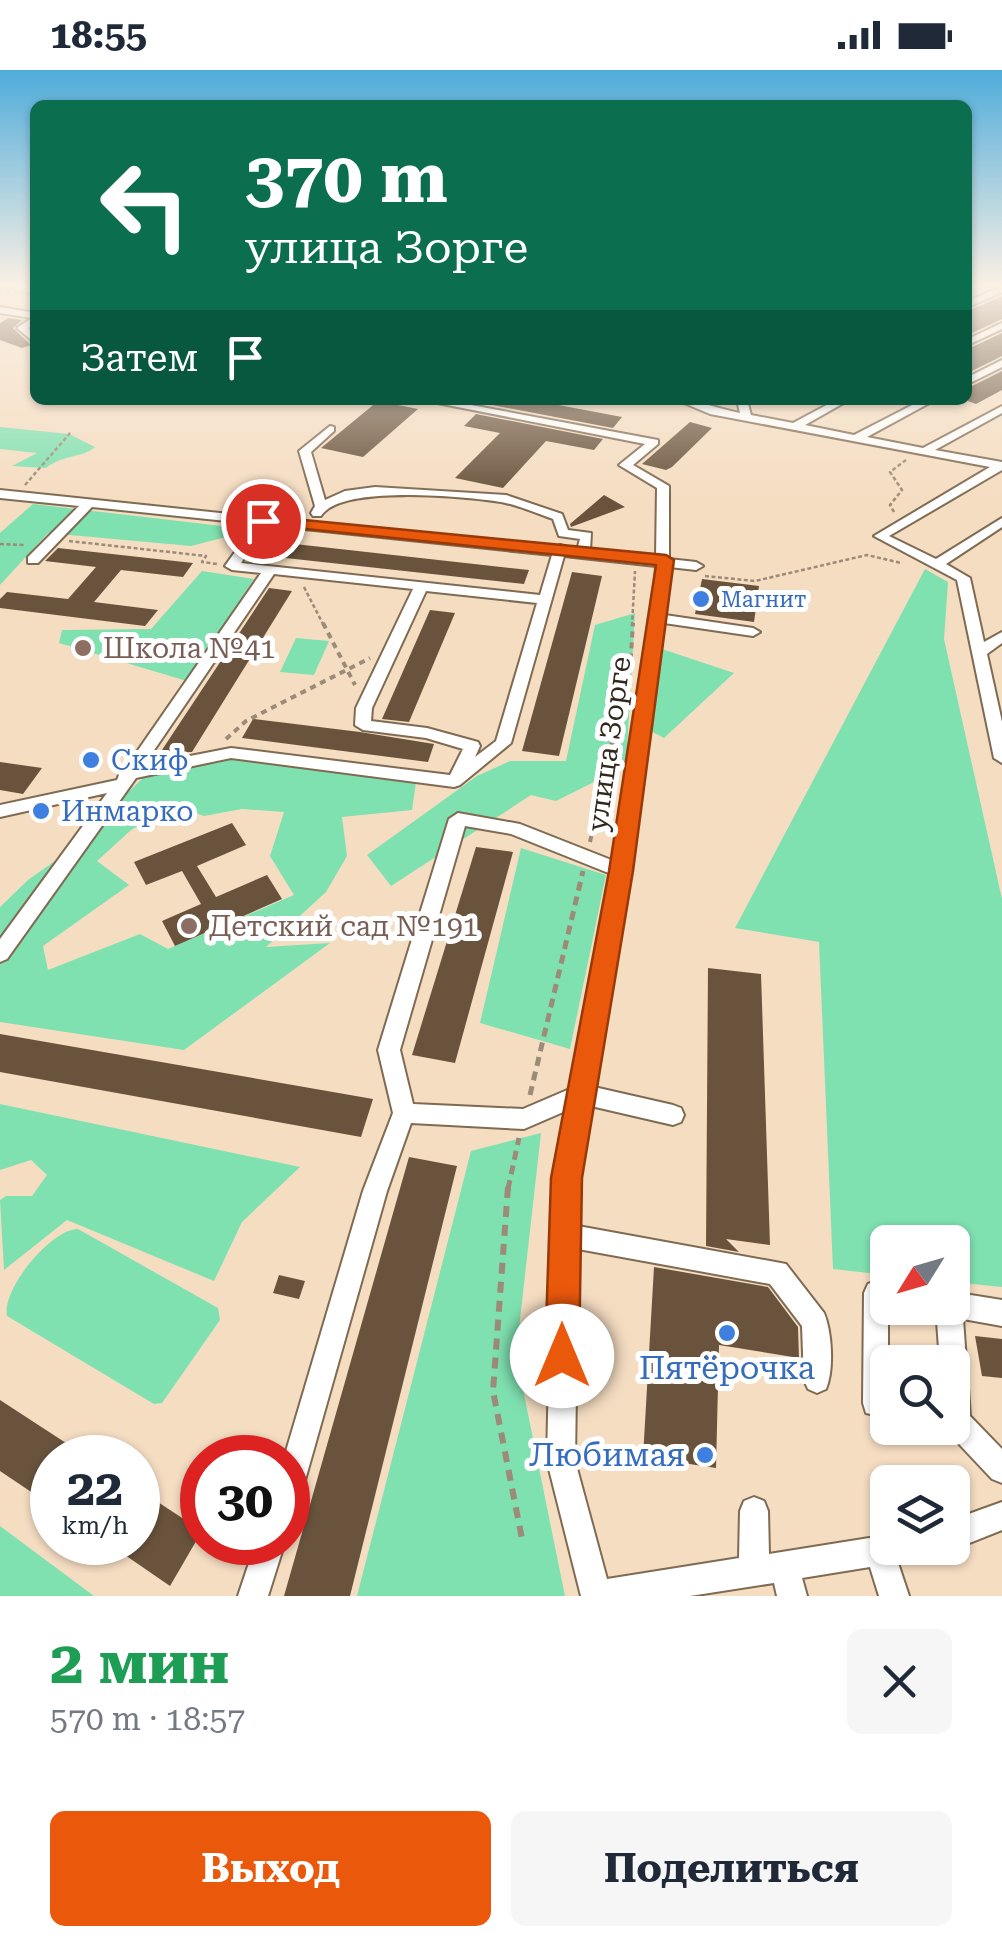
<!DOCTYPE html>
<html lang="ru">
<meta charset="utf-8">
<style>
body{margin:0;font-family:"Roboto Serif",serif;background:#f6f6f7;color:#1f2937;height:100vh;display:flex;flex-direction:column;font-size:38px;white-space:nowrap}
*{box-sizing:border-box;margin:0}
p{font-size:32px;color:#747a83}
.icon{flex:none;width:55px;height:55px;fill:none;stroke:currentColor;stroke-width:2;stroke-linecap:round;stroke-linejoin:round}
.map{position:relative;height:1526px;overflow:hidden}
.drawer{display:flex;flex-direction:column;background:#fff;flex:1}
.drawer>*{flex:none}
.banner{position:absolute;left:30px;top:30px;width:942px;height:305px;border-radius:15px;box-shadow:0 2px 8px #0004;background:#0b6e4f;color:#fff;overflow:hidden}
.needle{width:65px;rotate:233deg}
.fabs{position:absolute;left:870px;top:1155px;display:grid;gap:20px}
.fabs a{display:grid;place-items:center;width:100px;height:100px;border-radius:15px;background:#fff;box-shadow:0 2px 8px #0004;font-size:50px}
.speed{position:absolute;left:30px;top:1365px;display:flex;gap:20px;font-size:50px;font-weight:700;text-align:center}
.speed>*{display:grid;place-content:center;width:130px;height:130px;border-radius:50%;background:#fff;box-shadow:0 2px 8px #0004;line-height:1}
.speed small{font-size:25px;font-weight:400}
.speed .limit{border:15px solid #d22;background:#fff;color:#111}
.pin{position:absolute;display:grid;place-items:center;width:85px;height:85px;color:#fff;margin:-42px;border:5px solid #fff;border-radius:50%;box-shadow:0 2px 10px #0007}
.me{position:absolute;width:110px;margin:-55px;rotate:0deg;stroke-linejoin:round;filter:drop-shadow(0 0 8px #0008)}
.turn{display:flex;align-items:center;gap:35px;height:210px;padding:0 50px;font-size:45px}
.turn .icon{width:130px;height:130px;stroke-width:2.5}
.turn b{display:block;font-size:70px;line-height:85px}
.then{display:flex;align-items:center;height:95px;padding:0 50px;background:#0003;gap:20px;font-size:38px}
.round{display:grid;place-items:center;flex:none;width:105px;height:105px;border-radius:15px;background:#f6f6f7}
.overview{display:flex;align-items:center;justify-content:space-between;height:170px;padding:0 50px}
h1{font-size:60px;font-weight:700;line-height:75px;color:#1e9e55}
.cta{display:flex;gap:20px;margin-top:auto;padding:20px 50px}
.cta a{flex:1;height:115px;border-radius:15px;background:#ea580c;color:#fff;font-size:40px;font-weight:700;line-height:115px;text-align:center}
.cta a+a{background:#f6f6f7;color:#1f2937}
.status{display:flex;justify-content:space-between;align-items:center;height:70px;padding:0 50px;background:#fff;direction:ltr}
.status svg{height:28px;fill:currentColor}
.map>svg:first-child{display:block}
.green{fill:#7fe1b0;fill-rule:evenodd}
.building{fill:#69533d}
.lines{fill:none;stroke-linecap:round;stroke-linejoin:round}
.minor-casing{stroke:#7f6a52;stroke-width:4}
.path-far3{stroke:#9c8b78;stroke-width:2.5;stroke-dasharray:4 2.5;stroke-linecap:butt}
.path-far2{stroke:#9c8b78;stroke-width:4;stroke-dasharray:6 5;stroke-linecap:butt}
.path-far1{stroke:#9c8b78;stroke-width:5;stroke-dasharray:9 6;stroke-linecap:butt}
.path{stroke:#9c8b78;stroke-width:6;stroke-dasharray:11 8;stroke-linecap:butt}
.minor{fill:#fff;fill-rule:evenodd}
.route{fill:#ea580c;stroke:#983908;stroke-width:2.5}
.shop-dot{fill:#3f7fe0;stroke:#fff;stroke-width:4}
.education-dot{fill:#8d6e63;stroke:#fff;stroke-width:4}
.labels{text-anchor:middle;dominant-baseline:central;stroke-width:10;stroke-linejoin:round;paint-order:stroke}
.far-shop-label{font-size:22px;fill:#366cbe;stroke:#fff;text-anchor:start}
.education-label{font-size:28px;fill:#785e54;stroke:#fff;text-anchor:start}
.street-label{font-size:28px;fill:#30271d;stroke:#fff}
.shop-label{font-size:28px;fill:#366cbe;stroke:#fff;text-anchor:start}
.near-shop-label{font-size:32px;fill:#366cbe;stroke:#fff}
</style>
<div class="status"><b>18:55</b><svg viewBox="0 0 49 12"><path d="M0 12V9h3v3zM5 12V6h3v6zM10 12V3h3v9zM15 12V0h3v12zM26 1h20v11H26zM47 4h2v5h-2z"/></svg></div>
<div class="map">
<svg width="1002" height="1526" viewBox="0 0 1002 1526">
<rect width="100%" height="100%" fill="#f5ddc2"/>
<path class="green" d="M0,357L69,364L95,377C83,388 64,384 46,398L12,396L37,383L0,379Z
M33,434L222,456L226,467L191,476L48,463L0,515V463Z
M925,499L948,512L944,569L1002,829V1217L953,1212L952,1172H888L887,1205L833,1199L819,872L735,858Z
M202,501L254,509L187,611L59,573L62,560L151,559Z
M635,543L626,696L556,731L531,725L391,816L367,785L477,706L510,691H566L595,555Z
M296,568L329,571L314,605L280,602Z
M659,578L734,603L664,668L639,655Z
M248,678L417,705L412,740L342,747L347,786L326,822L266,877L330,873L184,980L0,952V837L28,810L62,786L144,707ZM174,735L204,746L242,739L284,742L270,786L294,825L168,879L140,864L48,900L43,876L129,815L97,791L131,760Z
M521,778L606,805L570,979L480,953Z
M0,1034L300,1097L242,1152L214,1211L67,1150L4,1200L0,1130L6,1126H32L47,1105L31,1090L0,1100Z
M541,1063L516,1285L565,1526H357L471,1081Z
M78,1159L218,1238L220,1250L162,1333L154,1334L7,1246C1,1220 51,1159 78,1159Z
M0,1456L94,1526H0Z"/>
<path class="building" d="M1002,226V249L968,265V241Z
M8,248L22,250L13,258L31,275L22,278L0,270V253Z
M1002,263V286L968,303V279Z
M1002,301V320L976,334L968,331V318Z
M491,330H532L622,347L613,358L487,334Z
M378,331L418,339L363,387L321,378Z
M476,344L603,369L594,380L546,371L503,418L455,408L500,363L464,356Z
M690,352L712,358L672,397L666,400L642,394Z
M604,425L625,437L571,457L570,454Z
M268,471L529,500L524,514L258,485Z
M58,478L193,493L183,507L121,500L94,532L158,540L145,556L0,538V529L7,522L68,529L96,497L45,491Z
M572,502L602,506L559,686L522,681Z
M702,509L759,516L754,552L695,544Z
M269,518L292,521L192,682L160,683Z
M430,540L455,543L409,652L382,649Z
M253,649L360,662L434,674L428,692L242,668Z
M0,692L42,698L23,724L0,720Z
M232,753L246,775L197,796L216,827L267,805L282,829L175,876L162,851L201,834L182,801L146,815L134,792Z
M476,777L513,782L455,993L412,985Z
M708,898L761,904L770,1175L726,1169L739,1182L706,1176Z
M0,964L373,1029L361,1067L0,1002Z
M409,1087L457,1096L350,1526H284Z
M654,1197L768,1217L798,1257L799,1288L719,1275L716,1398L643,1387Z
M279,1205L305,1211L299,1229L273,1223Z
M975,1266L1002,1269V1308L982,1306Z
M0,1330L89,1388H52V1436L0,1401Z
M138,1419L202,1461L170,1516L106,1472H138Z"/>
<g class="lines">
<g class="minor-casing">
<path id="minor" d="M1002,216V222L968,237V231Z
M0,237L35,243V254L28,258L35,265V273L17,258L32,248L0,243Z
M1002,253V259L968,275V269Z
M1002,290V297L968,314V307Z
M422,330H444L658,370V374L633,395L669,416V489L696,492L703,496L696,500L669,497L665,545L753,558L760,562L753,566L664,553L630,801L594,1017L673,1035L681,1038L684,1045L681,1052L673,1055L591,1036L579,1108L578,1156L786,1194L824,1243C832,1262 834,1300 826,1319L817,1323L808,1319L804,1310L802,1256L770,1214L578,1179L575,1391L607,1509L739,1488L740,1441L744,1431L754,1427L764,1431L768,1441L769,1484L888,1465V1478H913L909,1488L898,1493L909,1526H879L870,1497L802,1508L807,1526H777L774,1513L690,1526H581L547,1391L552,1165L555,1108L568,1040L524,1059L411,1053L387,1121L302,1421L298,1431L288,1435V1388H284L363,1121L393,1043L378,980L449,749L458,743L520,754L614,791L655,519L656,496L564,486L511,673L460,715L454,717L231,688L136,708L7,889L0,892V869L107,723L0,747V735L117,710L121,700L125,699L261,503L232,500L225,496L255,454L92,437L38,493H28V487L79,436L0,428V420L555,478L560,475L577,480L580,469L559,466L553,449C536,443 518,435 501,432C465,427 341,414 321,446H313L311,443L315,436L299,381L330,356L334,357V361L311,382L325,430L345,421L375,417L506,425L562,444L568,460L591,463L590,481L656,488L657,418L619,395L645,374ZM266,455L552,485L540,525L241,493ZM274,504L413,519L356,638L355,655L363,660L426,668L463,679L450,705L231,678L144,695ZM426,521L537,533L496,671L475,687L480,676L478,672L427,658L371,651L372,638ZM465,756L511,764L611,804L572,1018L523,1039L413,1034L400,980Z
M677,330C698,330 719,339 740,343L737,330H747L751,345L793,353L836,330H849L805,355L854,365L922,330H935L867,367L923,378L1002,336V343L935,380L1002,392V400L889,466L936,489L1002,448V457L946,494L970,508L984,572L1002,562V573L987,584L1002,652V693L994,688L957,510L874,466L990,397L710,344Z
M877,1210L888,1212V1348L866,1343L863,1333L864,1223L868,1214Z
M952,1222L1002,1230V1256L963,1249L970,1346L1002,1379V1413L992,1409L944,1358H952V1292H940L936,1238H952Z
M1002,1432V1460L952,1480L947,1478H952V1450Z
M256,1472H285L268,1526H238Z"/>
</g>
<path class="path-far3" d="M0,221L35,224
M25,415L71,362
M894,442L890,435L902,420L890,402L906,390
M69,471L206,486L202,492L217,494
M0,474L25,475
M705,506L755,511L867,485L901,493
M304,517L324,556
M632,556L635,501"/>
<path class="path-far2" d="M323,553L355,615
M226,669L246,651L370,588
M590,772L631,585L633,553"/>
<path class="path-far1" d="M530,1025L583,801
M508,1119L519,1068"/>
<path class="path" d="M508,1117L493,1321L523,1474"/>
<use href="#minor" class="minor"/>
</g>
<linearGradient id="sky" x2="0" y2="1"><stop stop-color="#4facdb"/><stop offset="0.5" stop-color="#faf0e4"/><stop offset="1" stop-color="#faf0e4" stop-opacity="0"/></linearGradient>
<rect width="1002" height="429" fill="url(#sky)"/>
<path class="route" d="M263,446L666,485L674,490L633,801L582,1108L579,1286L574,1299L562,1303L550,1299L545,1286L551,1108L609,801L656,495L258,454V447Z"/>
<g class="shop-dot">
<circle cx="701" cy="529" r="10"/>
<circle cx="91" cy="690" r="10"/>
<circle cx="41" cy="741" r="10"/>
<circle cx="727" cy="1263" r="10"/>
<circle cx="705" cy="1385" r="10"/>
</g>
<g class="education-dot">
<circle cx="83" cy="578" r="10"/>
<circle cx="189" cy="856" r="10"/>
</g>
<g class="labels">
<g class="far-shop-label">
<text x="721" y="529">Магнит</text>
</g>
<g class="education-label">
<text x="103" y="578">Школа №41</text>
<text x="209" y="856">Детский сад №191</text>
</g>
<g class="street-label">
<text transform="translate(609 674) rotate(-82)">улица Зорге</text>
</g>
<g class="shop-label">
<text x="111" y="690">Скиф</text>
<text x="61" y="741">Инмарко</text>
</g>
<g class="near-shop-label">
<text x="727" y="1298">Пятёрочка</text>
<text x="685" y="1385" text-anchor="end">Любимая</text>
</g>
</g>
</svg>
<div class="fabs">
<a><svg class="needle" viewBox="-14 -14 28 28"><path d="M0-13l5 13h-10z" fill="#e53935"/><path d="M0 13l5-13h-10z" fill="#747a83"/></svg></a>
<a><svg class="icon" aria-label="search" viewBox="0 0 24 24"><circle cx="10" cy="10" r="6"/><path d="M15 15l6 6"/></svg></a>
<a><svg class="icon" aria-label="layers" viewBox="0 0 24 24"><path d="M12 4l9 5-9 5-9-5zM3 14l9 5 9-5"/></svg></a>
</div>
<div class="speed"><div>22<small>km/h</small></div><div class="limit">30</div></div>
<div class="pin" style="left:263px;top:451px;background:#d93025"><svg class="icon" aria-label="arrive" viewBox="0 0 24 24"><path d="M6 21V4h12l-3 4 3 4H6"/></svg></div>
<svg class="me" style="left:562px;top:1286px" viewBox="-20 -20 40 40"><circle r="19" fill="#fff"/><path d="M0-13L10 11 0 6-10 11z" fill="#ea580c"/></svg>
<div class="banner">
<div class="turn"><svg class="icon" aria-label="left" viewBox="0 0 24 24"><path d="M17 20v-9H6M10 6l-5 5 5 5"/></svg><div><b>370 m</b>улица Зорге</div></div>
<div class="then">Затем<svg class="icon" aria-label="arrive" viewBox="0 0 24 24"><path d="M6 21V4h12l-3 4 3 4H6"/></svg></div>
</div>
</div>
<section class="drawer">
<div class="overview"><div><h1>2 мин</h1><p>570 m · 18:57</p></div><a class="round"><svg class="icon" aria-label="close" viewBox="0 0 24 24"><path d="M6 6l12 12M18 6L6 18"/></svg></a></div>
<div class="cta"><a>Выход</a><a>Поделиться</a></div>
</section>
